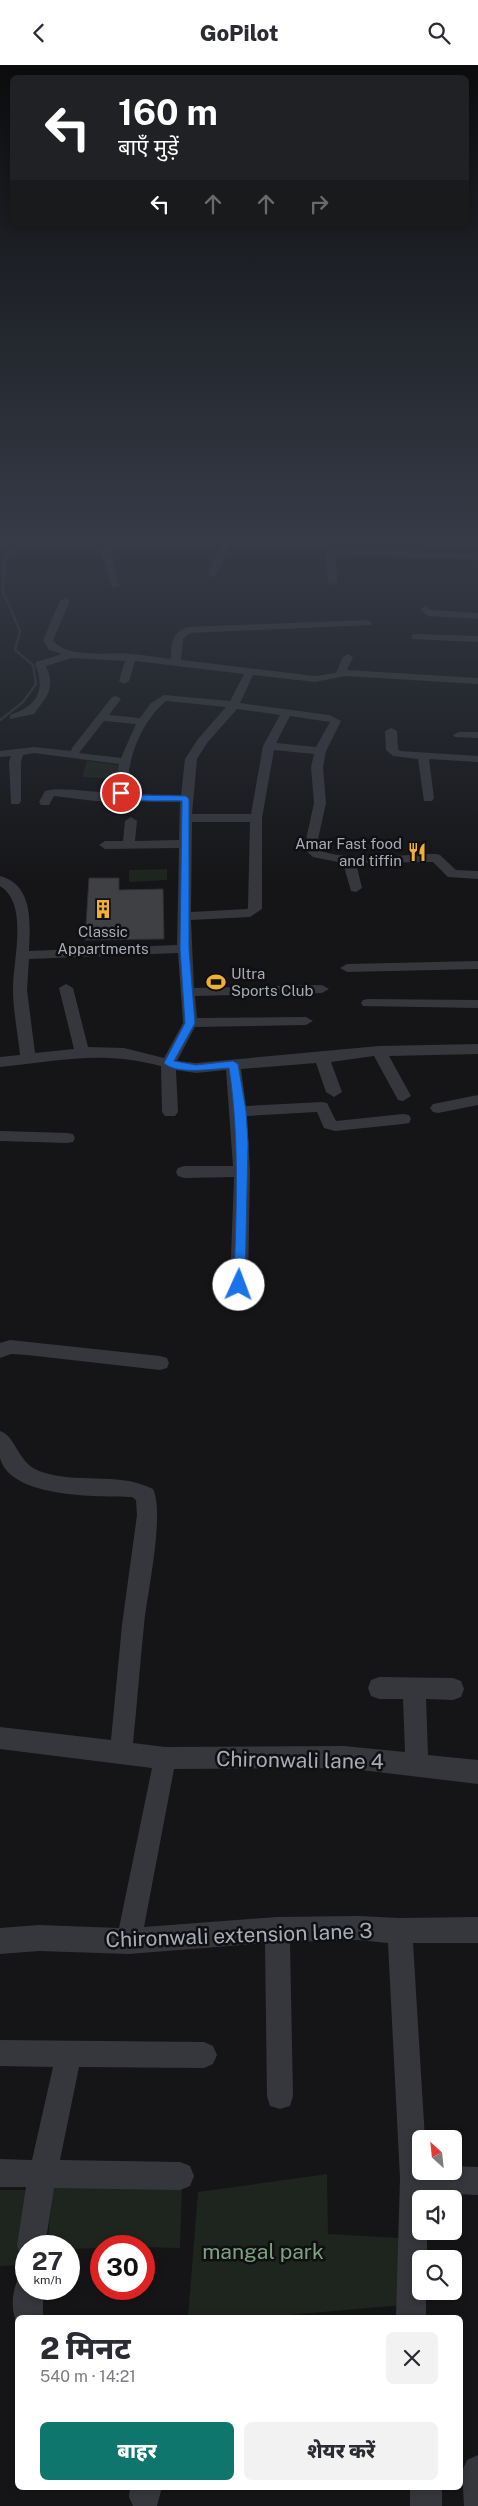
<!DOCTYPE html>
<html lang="hi">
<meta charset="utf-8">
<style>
body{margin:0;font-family:"Public Sans","Noto Sans Devanagari",sans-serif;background:#f2f2f3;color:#2b2b33;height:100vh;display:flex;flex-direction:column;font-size:19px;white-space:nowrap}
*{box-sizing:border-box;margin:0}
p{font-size:16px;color:#7c7c81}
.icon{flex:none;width:28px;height:28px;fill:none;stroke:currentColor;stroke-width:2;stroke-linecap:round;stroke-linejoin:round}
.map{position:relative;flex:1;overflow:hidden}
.panel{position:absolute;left:15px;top:2250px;width:448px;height:175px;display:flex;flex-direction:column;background:#fff;border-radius:8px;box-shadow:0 2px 8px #0003}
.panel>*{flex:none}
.banner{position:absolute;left:10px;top:10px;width:459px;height:152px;border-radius:8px;box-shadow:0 2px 8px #0003;background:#202124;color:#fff;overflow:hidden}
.needle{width:32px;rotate:333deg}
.buttons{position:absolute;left:412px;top:2065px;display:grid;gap:10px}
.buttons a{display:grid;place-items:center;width:50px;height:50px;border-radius:8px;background:#fff;box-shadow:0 2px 8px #0003;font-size:25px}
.speed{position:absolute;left:15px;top:2170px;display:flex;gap:10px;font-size:25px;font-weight:700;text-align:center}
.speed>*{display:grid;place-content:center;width:65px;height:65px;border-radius:50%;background:#fff;box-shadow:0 2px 8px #0003;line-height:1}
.speed small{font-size:12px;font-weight:400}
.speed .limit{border:8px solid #d22;background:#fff;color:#111}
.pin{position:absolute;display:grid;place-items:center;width:42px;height:42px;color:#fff;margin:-21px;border:2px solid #fff;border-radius:50%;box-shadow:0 1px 5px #0007}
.me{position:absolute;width:55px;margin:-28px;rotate:2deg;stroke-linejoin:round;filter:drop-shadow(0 0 4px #0008)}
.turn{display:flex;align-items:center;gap:18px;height:105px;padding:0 25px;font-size:22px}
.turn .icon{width:65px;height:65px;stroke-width:2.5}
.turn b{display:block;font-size:35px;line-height:42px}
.lanes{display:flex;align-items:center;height:48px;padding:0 25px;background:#0003;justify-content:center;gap:25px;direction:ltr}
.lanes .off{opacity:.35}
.round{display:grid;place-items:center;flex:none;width:52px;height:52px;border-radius:8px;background:#f2f2f3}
.head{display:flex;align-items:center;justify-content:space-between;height:85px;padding:0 25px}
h1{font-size:30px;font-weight:800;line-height:38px}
.action{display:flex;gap:10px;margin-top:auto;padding:10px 25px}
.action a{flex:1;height:58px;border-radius:8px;background:#0f766e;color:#fff;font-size:20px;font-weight:800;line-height:58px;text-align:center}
.action a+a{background:#f2f2f3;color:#2b2b33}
header{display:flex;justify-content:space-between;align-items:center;height:65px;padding:0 25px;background:#fff;font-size:22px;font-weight:800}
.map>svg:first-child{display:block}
.green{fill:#1d251e}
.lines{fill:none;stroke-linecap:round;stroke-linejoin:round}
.stream{stroke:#2b343b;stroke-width:2.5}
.building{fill:#3f4044;stroke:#2f2f33}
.minor{fill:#36373c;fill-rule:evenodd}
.route{fill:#1a73e8;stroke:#114b97}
.labels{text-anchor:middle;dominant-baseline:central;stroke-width:5;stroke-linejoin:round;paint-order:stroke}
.far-poi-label{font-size:15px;fill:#a7acb7;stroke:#101012;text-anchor:end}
.near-street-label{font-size:21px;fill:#a7acb7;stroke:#101012}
.near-park-label{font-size:21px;fill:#7ea280;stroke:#101012}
</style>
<header><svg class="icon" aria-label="back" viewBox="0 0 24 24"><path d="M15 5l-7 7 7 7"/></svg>GoPilot<svg class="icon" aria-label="search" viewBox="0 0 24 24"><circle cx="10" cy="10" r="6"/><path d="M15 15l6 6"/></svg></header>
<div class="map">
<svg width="478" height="2441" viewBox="0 0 478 2441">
<rect width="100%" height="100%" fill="#151517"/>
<path class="green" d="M87,696L124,701L121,714L82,712Z
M167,804V815L129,817V805Z
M327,2109L328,2169L400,2173L402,2240L266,2252H188L198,2127Z
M182,2121L180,2183L101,2181V2183L69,2184V2181H48L51,2122Z
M0,2125H28L21,2200L0,2201Z"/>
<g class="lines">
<path class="stream" d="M0,655L23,637L36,619L33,600L15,585L20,566L3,527L4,494L23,476"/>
</g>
<path class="building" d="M89,813H119V825L163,824L164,874L85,875Z"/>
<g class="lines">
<path class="minor" d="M140,476H232L217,509L212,512L207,509L221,481L163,480L110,483L120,521L112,523L101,485L107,478Z
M373,476H478V480L377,479Z
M336,483L478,489V495L337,489L335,490L338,517L333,520L328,517L326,489Z
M65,533L70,536L53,575C65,594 112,587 132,589C144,590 158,592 171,594C171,579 172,567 188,562L367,555L372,558L370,560L190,568L183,574L181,595L315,611L336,608L343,592L348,589L353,592L347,605L478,613V619L345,611L315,617L253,610L240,638L329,650L341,656L326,686L323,702L326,738L316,783C337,798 409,789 436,789L440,790L456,805L478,806V814L448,812L433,797L356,798L362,823L356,827L351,826L343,798L313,792L304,784L314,738L311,702L314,689L274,685L262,753V844L250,852L191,855L194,923L322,920L329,924L322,928L195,931L197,953L306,952L313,956L306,960L195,962L177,996L196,998L379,981L478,979V989L389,991L411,1031L403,1036L398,1035L374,991L331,997L342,1027L334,1032L326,1027L316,998L241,1004L246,1041L322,1037L327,1038L336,1056L403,1049L409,1050L411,1054L409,1058L403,1059L335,1066L324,1063L317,1047L247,1051L250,1106L248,1220L245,1225L239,1227L233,1225L230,1220L234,1112L184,1113L178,1111L176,1107L178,1103L184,1101H233L226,1005L196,1008L176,1005L178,1047L175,1051H165L162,1047L161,1001C100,985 60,996 0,1002V992L20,990C18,969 13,946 13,924C13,894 29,839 0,821V811C34,820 30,859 29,886L177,880L179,783L105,784L99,780L105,776H123L125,756L131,752L137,756L135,776L179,775L180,737L95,736L54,731L49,740H41L39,737L45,726C59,721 97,728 116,728L119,699L34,688L23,690L21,697V736L19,739H11L9,697L11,691L0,692V686L34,682L71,686L72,683L112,632L116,631L121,634L109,650L140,653L151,638L164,630L230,636L244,609L135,596L129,616L124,619L119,616L125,596L72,593L46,601C56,624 47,631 34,649L10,654V650C37,641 46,626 35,599L36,597L62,589L49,585L43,575L60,536ZM166,636L226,642L198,674L185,694L181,730L130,729L128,727C126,695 141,657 166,636ZM237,644L280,650L263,681L251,749H192L197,694L207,678ZM290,651L330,657L316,682L276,678ZM104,656L136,659L121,693L79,688ZM192,757H250L248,843L247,844L191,847ZM178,888L183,958L164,993L124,983L88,982L73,923L66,919L59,923L74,984L35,988L27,925L29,894Z
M425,541L431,545L478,548V554L428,551L420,544Z
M416,569L478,571V577L412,574V570Z
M391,663L397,666L398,684L400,686L478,691V697L429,694L434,733L432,736H424L418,694L393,691L386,685L385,666Z
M459,667H478V673L455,672L453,670Z
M478,896V904L347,907L340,903L347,899Z
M368,934L478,935V943L363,941L361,938L363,935Z
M478,1030V1040L438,1048L433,1047L430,1043L433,1039Z
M0,1066L67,1068L73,1069L75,1073L73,1077L67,1078L0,1076Z
M10,1275L160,1291L167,1293L169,1298L167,1303L160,1305L27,1290L11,1289L0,1293V1278Z
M0,1366C16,1371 17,1397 39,1406C76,1420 118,1406 153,1424C165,1448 147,1530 144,1560C140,1599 137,1639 133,1678L165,1682L344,1681L405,1687L403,1634H379L371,1631L368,1623L371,1615L379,1612L453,1613L461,1616L464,1624L461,1632L453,1635L426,1634L428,1690L478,1695V1719L344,1703L174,1704L144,1862L277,1852L358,1851L400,1853L478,1852V1878H413L425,2074H421V2106H454V2101L478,2102V2130L428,2128V2134H421V2166H427V2194H421V2226H426V2252H396L400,2113L388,1878L358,1875L290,1877L293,2031L290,2041L280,2044L270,2041L267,2031L265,1878L129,1889L39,1886L0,1889V1863L39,1860L119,1863L152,1703L0,1684V1662L111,1675L122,1560L137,1450L136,1435L132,1432C99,1431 11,1434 0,1393C0,1385 0,1374 0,1366Z
M0,1975L204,1977L213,1981L217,1990L213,1999L204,2003L79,2002L60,2095L180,2097L190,2101L194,2111L190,2121L180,2125L54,2123L45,2181H26V2193L21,2191L17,2181L26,2122H0V2094L32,2095L53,2002L0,2001Z
M26,2210V2224H43V2252H18V2262C11,2247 11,2229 18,2214Z
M478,2390V2441H464L462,2406L467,2395Z
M130,2422H162L157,2441H133L129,2432Z
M410,2422H442V2441H410Z"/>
</g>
<linearGradient id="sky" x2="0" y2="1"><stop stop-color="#0c0c0d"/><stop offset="0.58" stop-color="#353b47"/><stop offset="1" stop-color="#353b47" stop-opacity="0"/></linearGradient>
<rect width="478" height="818" fill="url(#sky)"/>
<path class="route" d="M121,726L129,730L186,731L189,734V884L195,958L174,996L196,1000L233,996L238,999L246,1046L248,1078L245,1220L239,1224L234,1220C236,1147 240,1075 229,1003C212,1004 176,1010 164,998L185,958L180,884L182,736C165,735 129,739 117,728Z"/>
<defs>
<g id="restaurant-bare" transform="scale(1.5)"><path d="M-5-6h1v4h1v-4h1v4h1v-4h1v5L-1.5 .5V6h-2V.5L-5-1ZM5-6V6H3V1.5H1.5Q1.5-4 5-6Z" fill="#f0b034" stroke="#101012" stroke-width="2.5" paint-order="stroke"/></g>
<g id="building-bare" transform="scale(1.5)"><path d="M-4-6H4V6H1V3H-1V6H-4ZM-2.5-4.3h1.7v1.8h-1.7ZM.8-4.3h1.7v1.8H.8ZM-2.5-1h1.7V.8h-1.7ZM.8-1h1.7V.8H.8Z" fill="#f0b034" stroke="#101012" stroke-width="2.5" paint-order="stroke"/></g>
<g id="stadium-bare" transform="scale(1.5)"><path d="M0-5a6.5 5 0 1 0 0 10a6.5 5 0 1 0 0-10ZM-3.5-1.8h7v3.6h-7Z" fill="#f0b034" stroke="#101012" stroke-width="2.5" paint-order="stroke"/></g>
</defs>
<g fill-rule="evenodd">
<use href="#restaurant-bare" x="417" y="787"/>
<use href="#building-bare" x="103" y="844"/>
<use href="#stadium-bare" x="216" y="917"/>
</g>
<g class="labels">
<g class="far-poi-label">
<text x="402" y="778">Amar Fast food<tspan x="402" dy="17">and tiffin</tspan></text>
<text x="103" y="866" text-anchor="middle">Classic<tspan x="103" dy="17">Appartments</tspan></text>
<text x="231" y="908" text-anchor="start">Ultra<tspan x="231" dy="17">Sports Club</tspan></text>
</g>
<g class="near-street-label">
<text transform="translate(300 1695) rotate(1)">Chironwali lane 4</text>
<text transform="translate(239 1870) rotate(-2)">Chironwali extension lane 3</text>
</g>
<g class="near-park-label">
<text x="263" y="2186">mangal park</text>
</g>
</g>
</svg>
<div class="buttons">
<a><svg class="needle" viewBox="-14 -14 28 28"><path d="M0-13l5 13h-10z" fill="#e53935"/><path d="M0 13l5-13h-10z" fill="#7c7c81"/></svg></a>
<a><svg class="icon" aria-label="sound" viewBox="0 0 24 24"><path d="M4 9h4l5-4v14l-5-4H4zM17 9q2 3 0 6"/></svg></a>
<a><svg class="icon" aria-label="search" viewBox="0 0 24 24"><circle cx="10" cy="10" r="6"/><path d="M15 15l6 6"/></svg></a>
</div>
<div class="speed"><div>27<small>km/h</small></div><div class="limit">30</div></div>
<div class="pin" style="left:121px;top:728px;background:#d93025"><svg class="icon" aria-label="arrive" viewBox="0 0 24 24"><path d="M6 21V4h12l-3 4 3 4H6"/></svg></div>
<svg class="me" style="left:239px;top:1220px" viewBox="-20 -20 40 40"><circle r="19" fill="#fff"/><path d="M0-13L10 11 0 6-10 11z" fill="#1a73e8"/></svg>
<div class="banner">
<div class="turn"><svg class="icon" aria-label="left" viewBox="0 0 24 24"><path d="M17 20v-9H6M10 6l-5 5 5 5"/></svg><div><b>160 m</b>बाएँ मुड़ें</div></div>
<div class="lanes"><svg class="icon" aria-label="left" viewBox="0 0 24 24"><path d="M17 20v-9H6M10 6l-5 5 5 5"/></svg><svg class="icon off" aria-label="ahead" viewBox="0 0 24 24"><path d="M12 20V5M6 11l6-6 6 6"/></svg><svg class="icon off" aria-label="ahead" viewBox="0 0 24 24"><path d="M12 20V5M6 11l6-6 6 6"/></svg><svg class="icon off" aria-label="right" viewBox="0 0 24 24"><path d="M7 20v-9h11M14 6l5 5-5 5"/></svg></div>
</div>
<section class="panel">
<div class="head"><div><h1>2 मिनट</h1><p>540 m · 14:21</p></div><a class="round"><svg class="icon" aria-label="close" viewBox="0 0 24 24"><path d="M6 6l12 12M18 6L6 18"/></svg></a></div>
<div class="action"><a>बाहर</a><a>शेयर करें</a></div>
</section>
</div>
